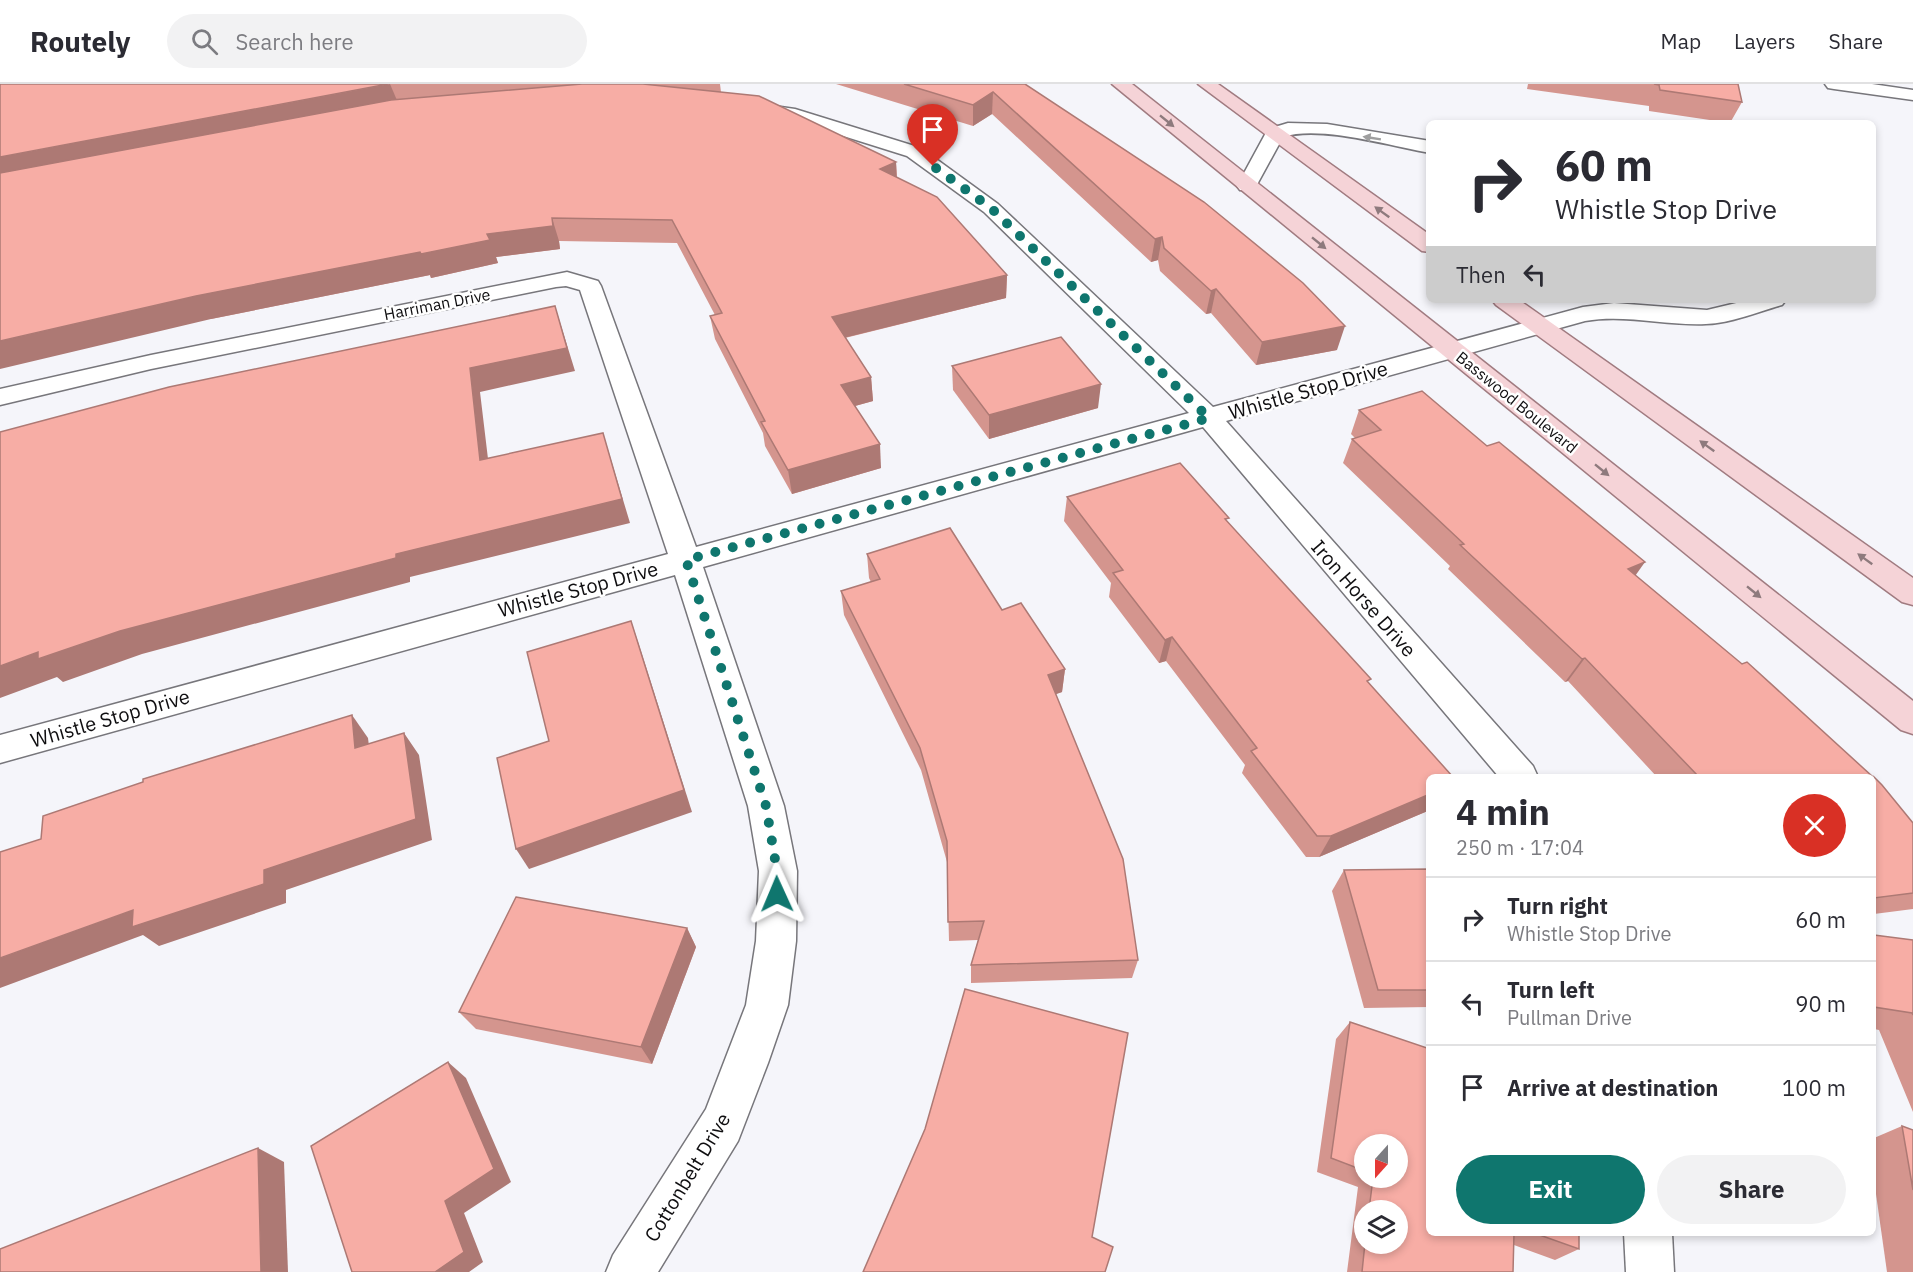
<!DOCTYPE html>
<meta charset="utf-8">
<style>
body{margin:0;font-family:"IBM Plex Sans",sans-serif;background:#f2f2f3;color:#2b2b33;height:100vh;display:flex;flex-direction:column;font-size:22px;white-space:nowrap}
*{box-sizing:border-box;margin:0}
p{font-size:20px;color:#7c7c81}
.icon{flex:none;width:33px;height:33px;fill:none;stroke:currentColor;stroke-width:2;stroke-linecap:round;stroke-linejoin:round}
.map{position:relative;flex:1;overflow:hidden}
.drawer{position:absolute;left:1426px;top:690px;width:450px;height:462px;display:flex;flex-direction:column;background:#fff;border-radius:9px;box-shadow:0 3px 9px #0003}
.drawer>*{flex:none}
.top-card{position:absolute;left:1426px;top:36px;width:450px;height:183px;border-radius:9px;box-shadow:0 3px 9px #0003;background:#fff;color:#2b2b33;overflow:hidden}
.needle{width:39px;rotate:201deg}
.buttons{position:absolute;left:1354px;top:1050px;display:grid;gap:12px}
.buttons a{display:grid;place-items:center;width:54px;height:54px;border-radius:50%;background:#fff;box-shadow:0 3px 9px #0003;font-size:30px}
.pin{position:absolute;display:grid;place-items:center;width:51px;height:51px;color:#fff;margin:-62px -26px;border-radius:50% 50% 50% 0;rotate:-45deg;box-shadow:0 0 6px #0007}
.pin .icon{rotate:45deg}
.me{position:absolute;width:66px;margin:-33px;rotate:359deg;stroke-linejoin:round;filter:drop-shadow(0 0 4px #0008)}
.turn{display:flex;align-items:center;gap:21px;height:126px;padding:0 30px;font-size:27px}
.turn .icon{width:78px;height:78px;stroke-width:2.5}
.turn b{display:block;font-size:42px;line-height:51px}
.then{display:flex;align-items:center;height:57px;padding:0 30px;background:#0003;gap:12px;font-size:22px}
.round{display:grid;place-items:center;flex:none;width:63px;height:63px;border-radius:32px;background:#f2f2f3}
.summary{display:flex;align-items:center;justify-content:space-between;height:102px;padding:0 30px}
h1{font-size:36px;font-weight:700;line-height:45px}
.cta{display:flex;gap:12px;margin-top:auto;padding:12px 30px}
.cta a{flex:1;height:69px;border-radius:36px;background:#0f766e;color:#fff;font-size:24px;font-weight:700;line-height:69px;text-align:center}
.cta a+a{background:#f2f2f3;color:#2b2b33}
ul{padding:0;list-style:none}
li{display:flex;align-items:center;gap:18px;height:84px;padding:0 30px;border-top:2px solid #e1e1e2}
li div{flex:1}
li b{display:block;font-size:22px}
li em{font-style:normal}
header{display:flex;align-items:center;gap:36px;box-sizing:border-box;height:84px;padding:0 30px;background:#fff;border-bottom:2px solid #e1e1e2}
header strong{font-size:28px}
nav{display:flex;gap:33px;margin-inline-start:auto;font-size:21px}
.search{width:420px;height:54px;background:#f2f2f3;display:flex;align-items:center;gap:15px;box-sizing:border-box;padding:0 21px;border-radius:33px;color:#7c7c81;font-size:22px}
.map>svg:first-child{display:block}
.lines{fill:none;stroke-linecap:round;stroke-linejoin:round}
.minor-casing{stroke:#77767b;stroke-width:3}
.major-casing{stroke:#a07b80;stroke-width:3}
.minor{fill:#fff;fill-rule:evenodd}
.major{fill:#f5d3d7;fill-rule:evenodd}
.wall{fill:#d4958e;fill-rule:evenodd}
.shaded-wall{fill:#ad7974}
.building{fill:#f7ada5;stroke:#ad7974;stroke-width:1.5}
.oneway{fill:#8e7a7d}
.oneway2{fill:#9f9f9f}
.route{stroke:#0f766e;stroke-width:10;stroke-dasharray:0 18}
.labels{text-anchor:middle;dominant-baseline:central;stroke-width:5;stroke-linejoin:round;paint-order:stroke}
.far-street-label{font-size:16px;fill:#0f0e10;stroke:#fff}
.street-label{font-size:20px;fill:#0f0e10;stroke:#fff}
</style>
<header>
<strong>Routely</strong>
<div class="search"><svg class="icon" aria-label="search" viewBox="0 0 24 24"><circle cx="10" cy="10" r="6"/><path d="M15 15l6 6"/></svg>Search here</div>
<nav><a>Map</a><a>Layers</a><a>Share</a></nav>
</header>
<div class="map">
<svg width="1913" height="1188" viewBox="0 0 1913 1188">
<rect width="100%" height="100%" fill="#f5f5fa"/>
<g class="lines">
<g class="minor-casing">
<g id="minor">
<path d="M1825,0H1872L1913,6V16L1834,5L1828,4Z"/>
<path d="M760,20L795,25L921,64L998,120L1213,323L1583,223L1614,219L1707,226L1749,216H1786L1782,221C1757,228 1732,239 1706,240C1665,242 1626,230 1585,237L1226,337L1533,682L1538,693H1499L1203,343L703,483L784,722L797,787L796,857L788,921L768,979L738,1057L658,1188H606L613,1171L706,1025L746,921L756,857L759,787L748,722L675,491L0,679V651L668,470L580,206L566,202L556,203L151,285L0,321V305L151,271L567,188L598,197L601,202L696,463L1189,329L984,128L907,72L786,34L754,30L751,26L754,22Z"/>
<path d="M1288,39L1327,40L1430,57V69C1390,62 1320,41 1283,53L1254,106H1240L1237,102L1268,45Z"/>
<path d="M1624,1149H1672L1674,1188H1626Z"/>
</g>
</g>
<g class="major-casing">
<g id="major">
<path d="M1112,0H1132L1913,617V650L1901,646Z"/>
<path d="M1198,0H1218L1430,151V168L1422,167Z"/>
<path d="M1492,216H1519L1913,494V521L1902,518L1496,221Z"/>
</g>
</g>
<use href="#minor" class="minor"/>
<use href="#major" class="major"/>
</g>
<g class="wall">
<path d="M0,0H720L721,8L896,78L897,93L1007,191L1006,214L845,254L871,293L873,317L855,322L881,384L792,410L765,362L763,349L715,255L710,232L715,231L677,159L559,157L560,165L496,173L498,179L431,194L430,191L211,235Z"/>
<path d="M836,0H1025L1337,266L1256,281L1211,229L1206,230L1160,187L1158,176L1151,178L992,30L973,42Z"/>
<path d="M1528,0H1738L1742,18L1730,39L1649,27V22L1527,5Z"/>
<path d="M952,282L1098,324L989,355L953,306Z"/>
<path d="M1359,326L1636,492L1873,693H1657L1568,597L1565,598L1448,485L1450,482L1343,379L1352,355L1355,354L1351,350Z"/>
<path d="M1067,413L1228,438L1369,599L1430,693V726L1319,773H1306L1242,689L1245,681L1166,577L1159,579L1109,513L1111,499L1064,437Z"/>
<path d="M867,470L1002,526L1065,585L1062,608L1056,610L1138,876L1132,894L971,899V881L978,856L949,857L947,778L921,686L844,531L841,507L871,498L869,494Z"/>
<path d="M1874,693L1913,739V825L1874,830Z"/>
<path d="M1430,785V923L1364,924L1332,807L1344,786Z"/>
<path d="M687,844L696,863L652,980L476,945L459,928Z"/>
<path d="M1874,851L1913,856V1028L1879,946L1874,945Z"/>
<path d="M1350,938L1430,1149H1579V1165L1555,1176L1514,1161L1513,1188H1347L1358,1103L1317,1088L1336,955ZM1365,1060L1398,1094H1365ZM1365,1126H1398L1365,1160Z"/>
<path d="M1902,1042L1913,1046V1188H1887L1874,1096V1054Z"/>
</g>
<g class="shaded-wall">
<path d="M390,0L399,21L0,99V73Z"/>
<path d="M993,8L992,30L973,42V21Z"/>
<path d="M896,78L897,100L880,85Z"/>
<path d="M552,134L559,157L560,165L496,173L498,179L431,194L430,191L211,235L0,285V257L196,212L487,150Z"/>
<path d="M1162,153L1158,176L1151,178L1155,155Z"/>
<path d="M1007,191L1006,214L835,256L832,233Z"/>
<path d="M1216,205L1211,229L1206,230L1211,207Z"/>
<path d="M555,222L575,287L480,308L491,400L480,376L470,284Z"/>
<path d="M1345,242L1337,266L1256,281L1262,258Z"/>
<path d="M871,293L873,317L844,325L841,301Z"/>
<path d="M1101,300L1098,324L989,355V331Z"/>
<path d="M603,349L630,439L410,493V498L142,570L63,598L57,593L0,614V582L38,568L120,547L396,470Z"/>
<path d="M880,360L881,384L792,410L788,386Z"/>
<path d="M1645,478L1628,502V485Z"/>
<path d="M631,537L639,561L692,728L529,785L516,765Z"/>
<path d="M1172,553L1166,577L1159,579L1165,556Z"/>
<path d="M1585,574L1568,597L1565,598L1582,575Z"/>
<path d="M1065,585L1062,608L1045,614L1048,591Z"/>
<path d="M352,631L368,654L372,686L355,664Z"/>
<path d="M404,649L419,671L432,756L286,806V819L159,862L143,851L0,904V874L133,826L264,786Z"/>
<path d="M1430,710V726L1319,773L1331,752Z"/>
<path d="M687,844L696,863L652,980L641,963Z"/>
<path d="M448,978L466,994L511,1098L464,1129L483,1178L469,1188H435L445,1117Z"/>
<path d="M258,1064L284,1078L288,1188H261Z"/>
</g>
<g class="building">
<path d="M0,0H388L0,73Z"/>
<path d="M582,0H643L759,12L896,78L880,85L937,113L1007,191L832,233L871,293L841,301L880,360L788,386L761,338L765,337L710,232L722,229L672,136L552,134L553,142L487,150L490,156L421,170L420,168L196,212L0,257V89L391,16Z"/>
<path d="M904,0H1025L1204,118L1303,199L1345,242L1262,258L1216,205L1211,207L1164,164L1162,153L1155,155L993,8L973,21Z"/>
<path d="M1654,0H1738L1742,18L1660,6L1659,1Z"/>
<path d="M555,222L567,264L470,284L480,376L603,349L622,415L396,470V474L120,547L38,575V568L0,582V348L169,303Z"/>
<path d="M1061,253L1101,300L989,331L952,282Z"/>
<path d="M1422,307L1487,362L1499,358L1645,478L1628,485L1742,580L1747,578L1873,693H1699L1585,574L1582,575L1460,461L1464,460L1352,355L1381,346L1359,326Z"/>
<path d="M1180,379L1229,434L1225,435L1371,595L1367,597L1453,693H1430V710L1331,752H1317L1251,667L1257,664L1172,553L1165,556L1113,489L1123,486L1067,413Z"/>
<path d="M950,444L1002,526L1021,519L1065,585L1048,591L1123,775L1138,876L971,881L984,837L948,838L947,757L920,664L841,507L880,495L867,470Z"/>
<path d="M631,537L684,706L516,765L497,674L549,657L527,568Z"/>
<path d="M352,631L355,664L404,649L416,735L264,786V800L132,843L133,826L0,874V768L41,755L43,732L143,698V695Z"/>
<path d="M1874,693L1882,701L1913,739V809L1874,814Z"/>
<path d="M1430,785V906H1378L1344,786Z"/>
<path d="M516,813L687,844L641,963L459,928Z"/>
<path d="M1874,851L1913,856V931L1912,929L1874,923Z"/>
<path d="M965,905L1128,949L1092,1153L1113,1163L1105,1188H863L925,1045Z"/>
<path d="M1350,938L1430,965V1149H1514L1513,1188H1362L1365,1159L1398,1160V1126H1369L1373,1094H1398V1060H1365V1087L1331,1074Z"/>
<path d="M448,978L494,1085L445,1117L464,1168L435,1188H352L311,1062Z"/>
<path d="M1902,1042L1913,1046V1106Z"/>
<path d="M258,1064L261,1188H0V1165Z"/>
<path d="M1534,1149H1579V1165Z"/>
</g>
<defs><path id="oneway-solid" d="M-6-.8H1V-3.2L6.5 0L1 3.2V.8H-6Z" transform="scale(1.5)"/></defs>
<g class="oneway">
<use href="#oneway-solid" transform="translate(1167 37) rotate(39)"/>
<use href="#oneway-solid" transform="translate(1382 128) rotate(-144)"/>
<use href="#oneway-solid" transform="translate(1319 159) rotate(39)"/>
<use href="#oneway-solid" transform="translate(1707 362) rotate(-144)"/>
<use href="#oneway-solid" transform="translate(1602 386) rotate(39)"/>
<use href="#oneway-solid" transform="translate(1865 475) rotate(-144)"/>
<use href="#oneway-solid" transform="translate(1754 508) rotate(39)"/>
</g>
<use class="oneway2" href="#oneway-solid" transform="translate(1372 54) rotate(-171)"/>
<g class="lines">
<path class="route" d="M777,810V787L766,722L686,476L1209,334L991,124L933,82"/>
</g>
<g class="labels">
<g class="far-street-label">
<text transform="translate(437 220) rotate(-11)">Harriman Drive</text>
<text transform="translate(1517 318) rotate(39)">Basswood Boulevard</text>
</g>
<g class="street-label">
<text transform="translate(1308 306) rotate(-16)">Whistle Stop Drive</text>
<text transform="translate(578 505) rotate(-15)">Whistle Stop Drive</text>
<text transform="translate(1364 514) rotate(49)">Iron Horse Drive</text>
<text transform="translate(110 634) rotate(-16)">Whistle Stop Drive</text>
<text transform="translate(687 1093) rotate(-59)">Cottonbelt Drive</text>
</g>
</g>
</svg>
<div class="buttons">
<a><svg class="needle" viewBox="-14 -14 28 28"><path d="M0-13l5 13h-10z" fill="#e53935"/><path d="M0 13l5-13h-10z" fill="#7c7c81"/></svg></a>
<a><svg class="icon" aria-label="layers" viewBox="0 0 24 24"><path d="M12 4l9 5-9 5-9-5zM3 14l9 5 9-5"/></svg></a>
</div>
<div class="pin" style="left:933px;top:82px;background:#d93025"><svg class="icon" aria-label="arrive" viewBox="0 0 24 24"><path d="M6 21V4h12l-3 4 3 4H6"/></svg></div>
<svg class="me" style="left:777px;top:810px" viewBox="-20 -20 40 40"><path d="M0-17L14 15 0 8-14 15z" fill="#0f766e" stroke="#fff" stroke-width="4"/></svg>
<div class="top-card">
<div class="turn"><svg class="icon" aria-label="right" viewBox="0 0 24 24"><path d="M7 20v-9h11M14 6l5 5-5 5"/></svg><div><b>60 m</b>Whistle Stop Drive</div></div>
<div class="then">Then<svg class="icon" aria-label="left" viewBox="0 0 24 24"><path d="M17 20v-9H6M10 6l-5 5 5 5"/></svg></div>
</div>
<section class="drawer">
<div class="summary"><div><h1>4 min</h1><p>250 m · 17:04</p></div><a class="round" style="background:#d93025;color:#fff"><svg class="icon" aria-label="close" viewBox="0 0 24 24"><path d="M6 6l12 12M18 6L6 18"/></svg></a></div>
<ul>
<li><svg class="icon" aria-label="right" viewBox="0 0 24 24"><path d="M7 20v-9h11M14 6l5 5-5 5"/></svg><div><b>Turn right</b><p>Whistle Stop Drive</p></div><em>60 m</em></li>
<li><svg class="icon" aria-label="left" viewBox="0 0 24 24"><path d="M17 20v-9H6M10 6l-5 5 5 5"/></svg><div><b>Turn left</b><p>Pullman Drive</p></div><em>90 m</em></li>
<li><svg class="icon" aria-label="arrive" viewBox="0 0 24 24"><path d="M6 21V4h12l-3 4 3 4H6"/></svg><div><b>Arrive at destination</b></div><em>100 m</em></li>
</ul>
<div class="cta"><a>Exit</a><a>Share</a></div>
</section>
</div>
